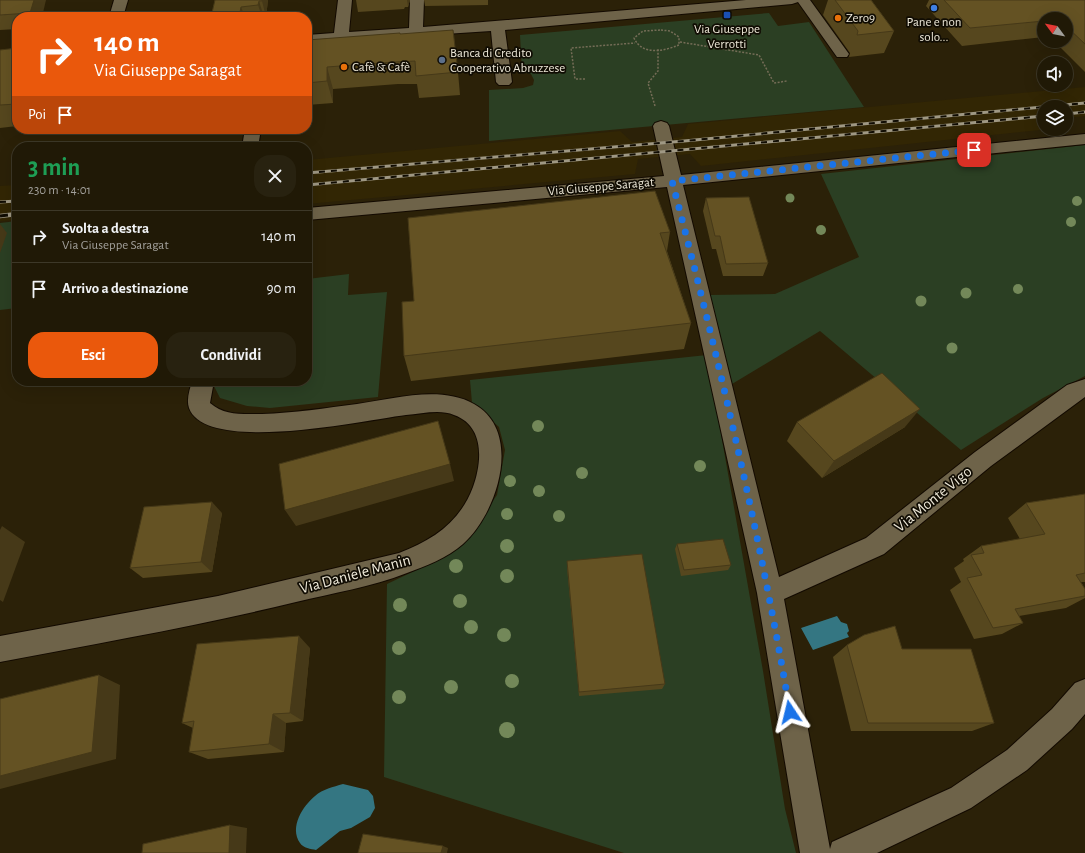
<!DOCTYPE html>
<html lang="it">
<meta charset="utf-8">
<style>
body{margin:0;font-family:"Alegreya Sans",sans-serif;background:#282210;color:#f1f3f6;height:100vh;display:flex;flex-direction:column;font-size:15px;white-space:nowrap}
*{box-sizing:border-box;margin:0}
p{font-size:13px;color:#a2a09b}
.icon{flex:none;width:22px;height:22px;fill:none;stroke:currentColor;stroke-width:2;stroke-linecap:round;stroke-linejoin:round}
.map{position:relative;flex:1;overflow:hidden}
.side{position:absolute;left:12px;top:142px;width:300px;height:244px;display:flex;flex-direction:column;background:#201906;border-radius:16px;box-shadow:0 4px 16px #0002,0 0 0 1px #3d3828}
.side>*{flex:none}
.guide{position:absolute;left:12px;top:12px;width:300px;height:122px;border-radius:16px;box-shadow:0 4px 16px #0002,0 0 0 1px #3d3828;background:#ea580c;color:#fff;overflow:hidden}
.needle{width:26px;rotate:302deg}
.tools{position:absolute;left:1037px;top:12px;display:grid;gap:8px}
.tools a{display:grid;place-items:center;width:36px;height:36px;border-radius:50%;background:#201906;box-shadow:0 4px 16px #0002,0 0 0 1px #3d3828;font-size:20px}
.pin{position:absolute;display:grid;place-items:center;width:34px;height:34px;color:#fff;margin:-17px;border-radius:8px;box-shadow:0 2px 6px #0006}
.me{position:absolute;width:44px;margin:-22px;rotate:350deg;stroke-linejoin:round;filter:drop-shadow(0 0 3px #0008)}
.turn{display:flex;align-items:center;gap:14px;height:84px;padding:0 16px;font-size:18px}
.turn .icon{width:52px;height:52px;stroke-width:2.5}
.turn b{display:block;font-size:28px;line-height:34px}
.then{display:flex;align-items:center;height:38px;padding:0 16px;background:#0003;gap:8px;font-size:15px}
.round{display:grid;place-items:center;flex:none;width:42px;height:42px;border-radius:16px;background:#282210}
.overview{display:flex;align-items:center;justify-content:space-between;height:68px;padding:0 16px}
h1{font-size:24px;font-weight:700;line-height:30px;color:#1e9e55}
.primary-button{display:flex;gap:8px;margin-top:auto;padding:8px 16px}
.primary-button a{flex:1;height:46px;border-radius:16px;background:#ea580c;color:#fff;font-size:16px;font-weight:700;line-height:46px;text-align:center}
.primary-button a+a{background:#282210;color:#f1f3f6}
ul{padding:0;list-style:none}
li{display:flex;align-items:center;gap:12px;height:52px;padding:0 16px;border-top:1px solid #3d3828}
li div{flex:1}
li b{display:block;font-size:15px}
li em{font-style:normal}
.map>svg:first-child{display:block}
.built{fill:#322604}
.green{fill:#2b3f23}
.water{fill:#347682}
.lines{fill:none;stroke-linecap:round;stroke-linejoin:round}
.minor-casing{stroke:#130a00;stroke-width:2}
.path{stroke:#756d57;stroke-width:1.5;stroke-dasharray:2 1.5;stroke-linecap:butt}
.minor{fill:#6e6349;fill-rule:evenodd}
.rail-far1-casing{stroke:#9f9884;stroke-width:3}
.rail-casing{stroke:#9f9884;stroke-width:4.5}
.rail-far1{stroke:#100c03;stroke-width:2;stroke-dasharray:6;stroke-linecap:butt}
.rail{stroke:#100c03;stroke-width:3;stroke-dasharray:8;stroke-linecap:butt}
.tree{fill:#738859}
.wall{fill:#56471e}
.shaded-wall{fill:#463918}
.building{fill:#645223;stroke:#463918}
.route{stroke:#1a73e8;stroke-width:7;stroke-dasharray:0 12.6}
.shop-dot{fill:#3f7fe0;stroke:#100c03;stroke-width:1.5}
.transit-dot{fill:#1a4fb4;stroke:#100c03;stroke-width:1.5}
.food-dot{fill:#e8710a;stroke:#100c03;stroke-width:1.5}
.service-dot{fill:#5c6f8a;stroke:#100c03;stroke-width:1.5}
.labels{text-anchor:middle;dominant-baseline:central;stroke-width:3.5;stroke-linejoin:round;paint-order:stroke}
.far-poi-label{font-size:13px;fill:#ece7d7;stroke:#100c03;text-anchor:start}
.far-street-label{font-size:13px;fill:#ece7d7;stroke:#100c03}
.street-label{font-size:16px;fill:#ece7d7;stroke:#100c03}
</style>
<div class="map">
<svg width="1085" height="853" viewBox="0 0 1085 853">
<rect width="100%" height="100%" fill="#2b2108"/>
<g class="built">
<path d="M1085,87V116L1066,118V107H1044V129H1049L701,166L690,154L638,159L635,174L307,204V160L620,131L632,142L682,137L688,124Z"/>
<path d="M17,185V220L0,221V186Z"/>
</g>
<g class="green">
<path d="M769,13L778,26L809,22L864,107L489,141V90L523,88L533,85L534,80L531,74L522,72L520,35Z"/>
<path d="M1085,145V376L1043,398L961,450L820,331L732,384L709,295L775,294L859,257L821,174Z"/>
<path d="M17,221V308L0,310V223Z"/>
<path d="M349,274L348,295L387,292L378,397L270,408L247,406L220,398L214,386V381H307V279Z"/>
<path d="M707,355L763,671L785,809L796,853H624L384,777L387,584L427,565L467,537L497,495L505,450L499,427L472,403L470,380Z"/>
</g>
<g class="water">
<path d="M837,616L841,622L847,624L849,631L847,633L849,637L813,650L801,628Z"/>
<path d="M343,784L368,790L373,796L375,808L370,817L351,828L340,831L316,850C311,849 303,848 300,843C289,827 303,806 315,796C323,789 333,787 343,784Z"/>
</g>
<g class="lines">
<g class="minor-casing">
<g id="minor">
<path d="M114,0H128L123,17H109Z"/>
<path d="M338,0H352L349,32L409,28L410,0H424L423,27L746,0H810L849,54L847,57H837L798,2L792,4L505,30L512,82L509,85H499L496,82L491,31L307,43V35L334,33Z"/>
<path d="M661,121L667,123L669,126L681,175L1085,134V144L683,185L779,577L866,538L975,452L1067,385L1085,379V397L991,466L884,554L784,599L830,849L832,842L951,788L1007,750L1052,709L1075,683L1085,679V714L1072,729L1027,770L971,808L877,853H800L757,593L667,187L307,220V208L664,176L653,126L655,123Z"/>
<path d="M245,129H261L258,147H242Z"/>
<path d="M192,381H214L210,403C225,416 243,414 262,414C294,413 326,408 357,404C394,399 440,385 474,404C524,432 497,514 463,544C447,558 426,566 407,573C371,587 333,593 296,602C198,626 99,643 0,662V636L218,596L399,553C433,540 460,522 473,487C482,462 485,426 454,415C440,409 421,414 406,415C366,420 206,455 189,408C186,399 190,389 192,381Z"/>
</g>
</g>
<g class="path">
<path d="M661,30L670,31L679,37V45C664,51 642,56 634,38L643,31Z"/>
<path d="M680,42L759,55L774,83L787,81"/>
<path d="M585,79H575L571,48L635,43"/>
<path d="M655,106L648,83L658,71V49"/>
</g>
<use href="#minor" class="minor"/>
<g class="rail-far1-casing">
<g id="rail-far1">
<path d="M1066,114L1085,112"/>
<path d="M307,173L684,141L1085,103"/>
<path d="M307,185L1044,116"/>
<path d="M0,202L17,201"/>
</g>
</g>
<g class="rail-casing">
<path id="rail" d="M0,216L17,214"/>
</g>
<use href="#rail-far1" class="rail-far1"/>
<use href="#rail" class="rail"/>
</g>
<g class="tree">
<circle cx="790" cy="198" r="4.5"/>
<circle cx="1077" cy="201" r="5"/>
<circle cx="1071" cy="222" r="5"/>
<circle cx="821" cy="230" r="5"/>
<circle cx="1018" cy="289" r="5"/>
<circle cx="966" cy="293" r="5.5"/>
<circle cx="921" cy="301" r="5.5"/>
<circle cx="952" cy="348" r="5.5"/>
<circle cx="538" cy="426" r="6"/>
<circle cx="700" cy="466" r="6"/>
<circle cx="582" cy="473" r="6"/>
<circle cx="510" cy="481" r="6"/>
<circle cx="539" cy="491" r="6"/>
<circle cx="507" cy="514" r="6"/>
<circle cx="559" cy="516" r="6"/>
<circle cx="507" cy="546" r="7"/>
<circle cx="456" cy="566" r="7"/>
<circle cx="507" cy="576" r="7"/>
<circle cx="460" cy="601" r="7"/>
<circle cx="400" cy="605" r="7"/>
<circle cx="471" cy="627" r="7"/>
<circle cx="504" cy="635" r="7"/>
<circle cx="399" cy="648" r="7"/>
<circle cx="512" cy="681" r="7"/>
<circle cx="451" cy="687" r="7"/>
<circle cx="399" cy="697" r="7"/>
<circle cx="507" cy="730" r="8"/>
</g>
<g class="wall">
<path d="M0,0L42,17H17V29L0,30Z"/>
<path d="M215,0H268L266,17H211Z"/>
<path d="M356,0H410L408,7H405L404,9L358,12Z"/>
<path d="M424,0H488V5L425,6Z"/>
<path d="M828,0H871L894,31L884,53L849,57L850,53L823,15Z"/>
<path d="M929,0H1085V72L1054,41H1066V19H1044V37L962,46L926,6Z"/>
<path d="M400,34L458,72L460,95L419,98L417,84H398L333,89V103L307,105V40Z"/>
<path d="M17,48V126L0,128V50Z"/>
<path d="M706,198L768,263L763,276H723L716,249H712L703,211Z"/>
<path d="M408,218L670,232L667,251L691,323L684,349L411,381L404,356L414,301Z"/>
<path d="M797,422L905,427L822,478L787,441Z"/>
<path d="M1085,494V582H1081L1085,589V598L1066,608L1019,616L1023,623L1002,634L974,639L950,590L961,582L954,568L964,561L963,559L981,546L1020,539L1008,518L1026,503Z"/>
<path d="M222,513L212,572L143,578L130,568Z"/>
<path d="M677,544L731,565L728,570L681,576L675,549Z"/>
<path d="M567,561L665,684L662,689L579,696L567,568Z"/>
<path d="M847,645L902,649L994,723L972,731H851L833,657Z"/>
<path d="M310,648L303,721L286,723L284,752L208,759L189,752L193,728L182,723Z"/>
</g>
<g class="shaded-wall">
<path d="M34,0H46L42,17H32L30,13Z"/>
<path d="M262,0H268L266,17L262,1Z"/>
<path d="M407,0H410L408,7Z"/>
<path d="M259,1L264,17H262L258,5Z"/>
<path d="M241,7L245,17H239Z"/>
<path d="M327,67L333,89V103L327,81Z"/>
<path d="M0,224L7,233L0,253Z"/>
<path d="M920,409L905,427L822,478L834,461Z"/>
<path d="M450,464L454,481L296,526L285,510Z"/>
<path d="M212,502L222,513L212,572L201,562Z"/>
<path d="M2,526L25,542L3,602L0,600V530Z"/>
<path d="M299,636L310,648L303,721L290,713Z"/>
<path d="M99,675L120,685L116,759L0,789V776Z"/>
<path d="M273,714L286,723L284,752L269,744Z"/>
<path d="M230,825L247,828L246,853H229Z"/>
<path d="M443,846L448,848L447,853H441Z"/>
</g>
<g class="building">
<path d="M0,0H34L30,13L0,15Z"/>
<path d="M215,0H262V1H259L258,5L241,7L239,17H211Z"/>
<path d="M835,0H871L894,31L857,35L858,31Z"/>
<path d="M944,0H1085V44L1066,26V19H1044V21L970,28Z"/>
<path d="M453,30L458,72L416,76L415,61L394,62L327,67V81L307,83V40L400,33V34Z"/>
<path d="M17,48V104L0,105V50Z"/>
<path d="M655,191L670,232L660,233L691,323L404,356L402,302L414,301L408,218Z"/>
<path d="M749,197L768,263L726,264L720,236H715L706,198Z"/>
<path d="M882,373L920,409L834,461L797,422Z"/>
<path d="M438,421L450,464L285,510L279,464Z"/>
<path d="M1085,494V573L1076,575L1085,589V596L1015,609L1023,623L993,628L967,578L982,575L971,555L984,553L981,546L1045,534L1026,503Z"/>
<path d="M212,502L201,562L130,568L144,507Z"/>
<path d="M723,539L731,565L684,570L677,544Z"/>
<path d="M642,554L665,684L579,692L567,561Z"/>
<path d="M895,626L902,649H971L994,723H868L847,645L864,635Z"/>
<path d="M299,636L290,713L273,714L269,744L189,752L194,721L182,723L197,644Z"/>
<path d="M99,675L92,752L0,776V699Z"/>
<path d="M230,825L229,853H142L143,844Z"/>
<path d="M363,834L443,846L441,853H358Z"/>
</g>
<g class="lines">
<path class="route" d="M790,712C760,534 718,356 672,181L974,150"/>
</g>
<circle class="shop-dot" cx="934" cy="8" r="4"/>
<rect class="transit-dot" x="723" y="11" width="8" height="8" rx="2"/>
<g class="food-dot">
<circle cx="838" cy="18" r="4"/>
<circle cx="344" cy="67" r="4"/>
</g>
<circle class="service-dot" cx="442" cy="60" r="4"/>
<g class="labels">
<g class="far-poi-label">
<text x="846" y="18">Zero9</text>
<text x="934" y="22" text-anchor="middle">Pane e non<tspan x="934" dy="15">solo...</tspan></text>
<text x="727" y="29" text-anchor="middle">Via Giuseppe<tspan x="727" dy="15">Verrotti</tspan></text>
<text x="450" y="53">Banca di Credito<tspan x="450" dy="15">Cooperativo Abruzzese</tspan></text>
<text x="352" y="67">Cafè &amp; Cafè</text>
</g>
<g class="far-street-label">
<text transform="translate(601 187) rotate(-5)">Via Giuseppe Saragat</text>
</g>
<g class="street-label">
<text transform="translate(933 499) rotate(-39)">Via Monte Vigo</text>
<text transform="translate(355 574) rotate(-15)">Via Daniele Manin</text>
</g>
</g>
</svg>
<div class="tools">
<a><svg class="needle" viewBox="-14 -14 28 28"><path d="M0-13l5 13h-10z" fill="#e53935"/><path d="M0 13l5-13h-10z" fill="#a2a09b"/></svg></a>
<a><svg class="icon" aria-label="sound" viewBox="0 0 24 24"><path d="M4 9h4l5-4v14l-5-4H4zM17 9q2 3 0 6"/></svg></a>
<a><svg class="icon" aria-label="layers" viewBox="0 0 24 24"><path d="M12 4l9 5-9 5-9-5zM3 14l9 5 9-5"/></svg></a>
</div>
<div class="pin" style="left:974px;top:150px;background:#d93025"><svg class="icon" aria-label="arrive" viewBox="0 0 24 24"><path d="M6 21V4h12l-3 4 3 4H6"/></svg></div>
<svg class="me" style="left:790px;top:712px" viewBox="-20 -20 40 40"><path d="M0-17L14 15 0 8-14 15z" fill="#1a73e8" stroke="#fff" stroke-width="4"/></svg>
<div class="guide">
<div class="turn"><svg class="icon" aria-label="right" viewBox="0 0 24 24"><path d="M7 20v-9h11M14 6l5 5-5 5"/></svg><div><b>140 m</b>Via Giuseppe Saragat</div></div>
<div class="then">Poi<svg class="icon" aria-label="arrive" viewBox="0 0 24 24"><path d="M6 21V4h12l-3 4 3 4H6"/></svg></div>
</div>
<section class="side">
<div class="overview"><div><h1>3 min</h1><p>230 m · 14:01</p></div><a class="round"><svg class="icon" aria-label="close" viewBox="0 0 24 24"><path d="M6 6l12 12M18 6L6 18"/></svg></a></div>
<ul>
<li><svg class="icon" aria-label="right" viewBox="0 0 24 24"><path d="M7 20v-9h11M14 6l5 5-5 5"/></svg><div><b>Svolta a destra</b><p>Via Giuseppe Saragat</p></div><em>140 m</em></li>
<li><svg class="icon" aria-label="arrive" viewBox="0 0 24 24"><path d="M6 21V4h12l-3 4 3 4H6"/></svg><div><b>Arrivo a destinazione</b></div><em>90 m</em></li>
</ul>
<div class="primary-button"><a>Esci</a><a>Condividi</a></div>
</section>
</div>
